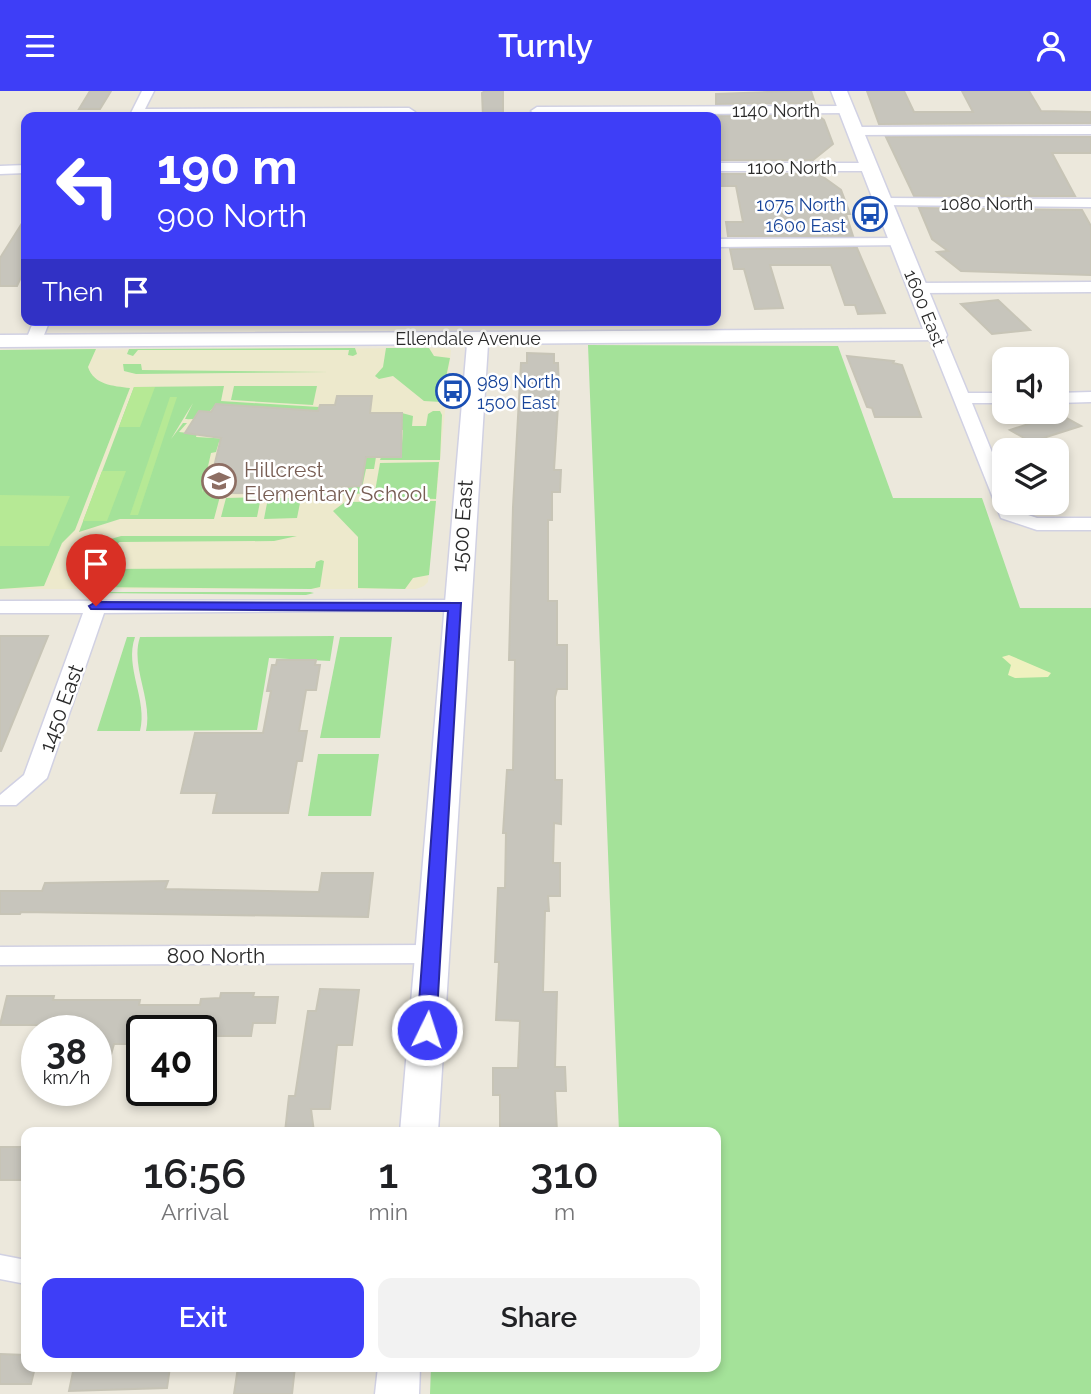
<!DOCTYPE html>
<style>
body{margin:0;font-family:Raleway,sans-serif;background:#f2f2f2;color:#202124;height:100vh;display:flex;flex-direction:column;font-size:26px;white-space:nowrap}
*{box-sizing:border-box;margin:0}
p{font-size:23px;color:#757577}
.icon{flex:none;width:38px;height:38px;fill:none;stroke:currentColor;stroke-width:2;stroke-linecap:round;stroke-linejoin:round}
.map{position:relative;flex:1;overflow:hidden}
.sheet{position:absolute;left:21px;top:1036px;width:700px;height:245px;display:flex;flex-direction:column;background:#fff;border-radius:14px;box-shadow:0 4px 10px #0003}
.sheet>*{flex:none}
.banner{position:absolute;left:21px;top:21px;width:700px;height:214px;border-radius:14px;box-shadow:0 4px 10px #0003;background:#3e3ef7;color:#fff;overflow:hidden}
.fabs{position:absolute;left:992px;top:256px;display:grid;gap:14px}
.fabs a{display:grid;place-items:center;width:77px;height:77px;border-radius:14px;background:#fff;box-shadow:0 4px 10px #0003;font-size:35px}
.speed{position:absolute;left:21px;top:924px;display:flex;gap:14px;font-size:35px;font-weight:700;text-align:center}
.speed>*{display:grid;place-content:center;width:91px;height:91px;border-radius:50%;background:#fff;box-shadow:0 4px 10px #0003;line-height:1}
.speed small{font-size:18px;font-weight:400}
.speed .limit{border:4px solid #111;border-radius:10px;background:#fff;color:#111}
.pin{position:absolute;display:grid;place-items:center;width:60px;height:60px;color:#fff;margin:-72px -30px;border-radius:50% 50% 50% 0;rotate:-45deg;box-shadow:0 0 7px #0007}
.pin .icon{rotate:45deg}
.me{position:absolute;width:77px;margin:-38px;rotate:4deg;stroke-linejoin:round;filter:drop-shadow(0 0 5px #0008)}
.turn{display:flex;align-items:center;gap:24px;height:147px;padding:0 21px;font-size:32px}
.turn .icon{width:91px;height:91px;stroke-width:2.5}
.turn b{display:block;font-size:49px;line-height:60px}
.then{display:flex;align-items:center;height:66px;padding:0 21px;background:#0003;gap:14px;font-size:26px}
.eta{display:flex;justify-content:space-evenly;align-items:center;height:119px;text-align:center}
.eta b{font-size:42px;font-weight:600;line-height:49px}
.button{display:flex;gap:14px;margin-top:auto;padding:14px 21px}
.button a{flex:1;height:80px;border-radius:14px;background:#3e3ef7;color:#fff;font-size:28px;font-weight:600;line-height:80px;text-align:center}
.button a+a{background:#f2f2f2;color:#202124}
header{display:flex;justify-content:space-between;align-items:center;height:91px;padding:0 21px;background:#3e3ef7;color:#fff;font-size:32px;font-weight:600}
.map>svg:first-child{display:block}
.education{fill:#ede9cc}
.green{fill:#a4e299}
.sand{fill:#eff1bf}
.pitch{fill:#b6e995}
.building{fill:#c7c5bc;stroke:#c7c4b6;stroke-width:2}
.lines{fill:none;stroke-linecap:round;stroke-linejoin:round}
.minor-casing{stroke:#d1d1e3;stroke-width:3}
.tertiary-casing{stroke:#d1d1e3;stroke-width:3}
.minor{fill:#fff;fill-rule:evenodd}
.tertiary{fill:#fff;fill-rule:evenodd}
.route{fill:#3e3ef7;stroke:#2828a1;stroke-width:2}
.labels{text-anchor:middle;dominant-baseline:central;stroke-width:5;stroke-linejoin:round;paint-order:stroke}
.far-street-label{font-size:18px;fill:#2a2a2a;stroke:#fff}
.far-transit-label{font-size:18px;fill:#164399;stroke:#fff;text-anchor:end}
.education-label{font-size:21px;fill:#785e54;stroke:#fff;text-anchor:start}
.street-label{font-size:21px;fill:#2a2a2a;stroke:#fff}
</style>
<header><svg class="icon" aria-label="menu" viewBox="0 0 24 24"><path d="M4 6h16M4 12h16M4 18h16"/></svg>Turnly<svg class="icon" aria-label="person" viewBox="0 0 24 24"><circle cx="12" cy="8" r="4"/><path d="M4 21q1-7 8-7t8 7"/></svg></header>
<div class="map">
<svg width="1091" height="1303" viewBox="0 0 1091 1303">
<rect width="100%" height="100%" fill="#ece8dc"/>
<path class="education" d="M444,257L451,259L428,491L424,495L416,498H0V259Z"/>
<g class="green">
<path d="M588,254L838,255L893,407H982L1020,517H1091V1303H430L431,1276H716V1041H619Z"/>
<path d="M355,257L357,263L353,265L348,264L349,259H138L133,265L127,263L129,258Z"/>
<path d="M386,257H429L434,265L450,267L441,311L424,310L393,285L379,288L375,285L383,276Z"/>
<path d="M96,258L88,276C94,294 113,295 130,297L75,439L62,452L44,495L0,498V259Z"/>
<path d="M123,273H141L142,279L329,281L136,283L124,280Z"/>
<path d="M224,295L221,310L319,316L318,320L216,313C209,324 198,329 185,328L193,312L171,348L183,332H187L179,341L197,343L196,346L312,353L219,351L216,361L211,362L202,402L208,385H219L217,394H223L214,428H120L79,441L134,296Z"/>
<path d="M234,295H317L313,314L231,309Z"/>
<path d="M433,320H440L442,324L440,369H380L381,366L401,365L403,339H392L401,331L402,322L413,325L412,335H426L428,323Z"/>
<path d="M366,366H376L374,378H366L362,397L368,398V402L318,405L320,398L361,395Z"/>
<path d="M439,371L436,408L374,406L380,372Z"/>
<path d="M261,406L257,426H221L226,407Z"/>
<path d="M268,407H301L297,427L264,428Z"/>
<path d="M436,410L429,484L413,487L405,498L358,497V446L333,420L345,411Z"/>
<path d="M121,445H297L274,450L119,451L114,459L99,458L104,450Z"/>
<path d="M321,469L324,470L320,496L311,498L85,496L97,470L102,471L100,478L315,477L316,471Z"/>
<path d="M93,501H310L314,502L306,504L89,502Z"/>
<path d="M334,545L330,570L269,567L257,639L146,640C153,608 130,576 140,546Z"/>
<path d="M127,546H135C124,576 148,609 140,640H97Z"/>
<path d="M340,546H392L380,647H320Z"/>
<path d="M318,663H379L371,725H308Z"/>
</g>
<path class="sand" d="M1009,564L1051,582L1048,586L1015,587L1008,584L1011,574L1002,566Z"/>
<g class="pitch">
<path d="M134,296H155L140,336H119Z"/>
<path d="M170,306H177L138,424H130Z"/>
<path d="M102,380H126L107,430H83Z"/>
<path d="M0,404L70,405L49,455H0Z"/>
</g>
<g class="building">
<path d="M90,0H111L100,18H79Z"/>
<path d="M485,0H503V26H483L482,2Z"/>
<path d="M793,0H811L815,12L716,13V3Z"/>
<path d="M867,0H904L914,21H973L962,0H1029L1041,20L1091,21V32L879,33Z"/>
<path d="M716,25H819L824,29L833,53L813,69H716Z"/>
<path d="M886,46H1091V62H1052L1075,105H914Z"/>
<path d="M716,83H819L841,99L850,123H846L853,145H728L726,131H743L736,95H716Z"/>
<path d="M919,117L1082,119L1091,135V184L961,180L937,161L948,160L932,148Z"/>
<path d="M26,126V182H23L17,195H0V167Z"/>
<path d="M857,157L885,222L858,223L855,214H845L831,174H770L783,217L755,218L744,178H734L730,158Z"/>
<path d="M998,209L1030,239L992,243L961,213Z"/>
<path d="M527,262L554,263V272H558L559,299L554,379H561L560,401H552V429H548V510H557V554H567V598H557L555,606V689H562L561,733L554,732L553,772H560V805H548L549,820H545L543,901H557L555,976H565L566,1000H555L557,1041H500V1004H493V977H518L520,930L496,929L499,871H495L498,797H505L506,742H503L507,679H513L515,569H509L513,416L521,272H527Z"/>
<path d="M847,265L894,270L893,272L902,274L921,326H875L872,317L867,316Z"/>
<path d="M337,305H372L370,322H402L401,366H366L361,395L320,398L318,403L228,402L229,394H216L219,385H215L216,380H213L221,347L185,342L199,320L211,321L216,313L318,320L320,314H335Z"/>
<path d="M1059,323L1081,335L1031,351L1010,339Z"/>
<path d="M0,545H48L1,660H0Z"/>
<path d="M277,569H316L315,574H320L316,599H306L299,640H307L302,670H297L288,722H213L217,702H181L195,642H263L271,600H267L272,574H276Z"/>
<path d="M322,782H373L368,826L21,821L20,823H0V800H42L45,792L168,790L165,798L319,801Z"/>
<path d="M320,898L359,899L352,954H337L330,1018H311L314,1041H285L289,1005H295L308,920H316Z"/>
<path d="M221,902H254L253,906H278L275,932H253L251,945H201V940H142L141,953H114L102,996L96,995V940H83L84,934H0L7,905H54L53,909H140L139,914H200L201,908L220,907Z"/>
<rect x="0" y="1056" width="26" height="33"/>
<path d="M0,1263L26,1264V1276H35L31,1293H0Z"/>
<path d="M74,1276H170L167,1297L69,1300Z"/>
<path d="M238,1276H295L292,1303H234Z"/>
</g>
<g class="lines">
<g class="minor-casing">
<g id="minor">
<path d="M142,0H154L145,18L409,17L415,21L409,25L129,26Z"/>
<path d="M847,15L853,19L851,22L537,24L531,20L537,16Z"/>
<path d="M1091,35V43L855,44L848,40L855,36Z"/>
<path d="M716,72H868L875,76L868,80H716Z"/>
<path d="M26,74V82L0,83V75Z"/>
<path d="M883,107L1091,108V116L878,114V108Z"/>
<path d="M899,147L906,151L904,154L716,156V148Z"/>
<path d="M1091,191V201L917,202L909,197L917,192Z"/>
<path d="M34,229H50L42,249L34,254L26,249Z"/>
<path d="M936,239L944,244L968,302H1004V312H972L1004,391V411H1013L1016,420L1037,427H1091V439H1037L1001,427L928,244Z"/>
<path d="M1091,301V311L1057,312V302Z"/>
<path d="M456,509L466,515L463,519L104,522L47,687L16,714H0V704L24,684L83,522H0V510Z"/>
<path d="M433,854L442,857L446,863L442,869L433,872L0,874V856Z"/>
<path d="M0,1164L26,1169V1193L0,1188Z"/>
</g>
</g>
<g class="tertiary-casing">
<g id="tertiary">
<path d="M831,0H847L947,244L944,249L488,253L438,1041H400L467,253L0,256V244L923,238Z"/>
<path d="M378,1276H420L419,1303H375Z"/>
</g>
</g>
<use href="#minor" class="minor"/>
<use href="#tertiary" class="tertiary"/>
</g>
<path class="route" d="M96,511L461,512L436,939L433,944L427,946L417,939L448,520L91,518L89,515Z"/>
<defs>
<g id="bus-ring" transform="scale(1.75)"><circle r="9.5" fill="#fff" stroke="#1a4fb4" stroke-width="1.5"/><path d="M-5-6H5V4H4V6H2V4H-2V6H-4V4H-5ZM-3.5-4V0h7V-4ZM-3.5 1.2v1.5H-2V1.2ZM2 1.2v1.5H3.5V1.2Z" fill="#1a4fb4"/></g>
<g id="school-ring" transform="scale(1.75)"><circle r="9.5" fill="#fff" stroke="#8d6e63" stroke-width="1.5"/><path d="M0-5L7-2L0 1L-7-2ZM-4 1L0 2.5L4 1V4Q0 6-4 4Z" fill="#8d6e63"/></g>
</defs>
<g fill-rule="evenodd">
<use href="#bus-ring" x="870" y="123"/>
<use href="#bus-ring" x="453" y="300"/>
<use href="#school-ring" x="219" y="390"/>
</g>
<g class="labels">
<g class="far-street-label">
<text x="776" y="19">1140 North</text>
<text x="792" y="76">1100 North</text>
<text x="987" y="112">1080 North</text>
<text transform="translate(925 217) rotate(68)">1600 East</text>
<text x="468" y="247">Ellendale Avenue</text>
</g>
<g class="far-transit-label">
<text x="846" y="113">1075 North<tspan x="846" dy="21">1600 East</tspan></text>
<text x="477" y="290" text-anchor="start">989 North<tspan x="477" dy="21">1500 East</tspan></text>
</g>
<g class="education-label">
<text x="244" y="378">Hillcrest<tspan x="244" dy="24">Elementary School</tspan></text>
</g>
<g class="street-label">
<text transform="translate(462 435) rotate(-86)">1500 East</text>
<text transform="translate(61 617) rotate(-70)">1450 East</text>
<text x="216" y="864">800 North</text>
</g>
</g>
</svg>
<div class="fabs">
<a><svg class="icon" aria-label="sound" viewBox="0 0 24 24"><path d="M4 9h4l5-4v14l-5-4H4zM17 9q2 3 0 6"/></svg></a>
<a><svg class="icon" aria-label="layers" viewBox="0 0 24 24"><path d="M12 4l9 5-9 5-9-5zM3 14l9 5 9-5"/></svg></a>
</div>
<div class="speed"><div>38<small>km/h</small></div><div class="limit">40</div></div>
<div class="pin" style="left:96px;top:515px;background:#d93025"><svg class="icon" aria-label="arrive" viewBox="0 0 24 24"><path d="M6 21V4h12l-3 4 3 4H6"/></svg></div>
<svg class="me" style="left:427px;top:939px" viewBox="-20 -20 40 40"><circle r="17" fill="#3e3ef7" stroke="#fff" stroke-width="3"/><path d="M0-11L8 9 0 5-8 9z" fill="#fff"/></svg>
<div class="banner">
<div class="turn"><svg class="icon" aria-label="left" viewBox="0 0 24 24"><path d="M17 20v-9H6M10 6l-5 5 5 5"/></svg><div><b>190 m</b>900 North</div></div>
<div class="then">Then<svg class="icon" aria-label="arrive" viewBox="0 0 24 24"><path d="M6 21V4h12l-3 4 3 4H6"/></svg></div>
</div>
<section class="sheet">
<div class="eta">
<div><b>16:56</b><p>Arrival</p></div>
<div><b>1</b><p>min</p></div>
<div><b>310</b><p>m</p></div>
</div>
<div class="button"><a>Exit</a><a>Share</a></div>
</section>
</div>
